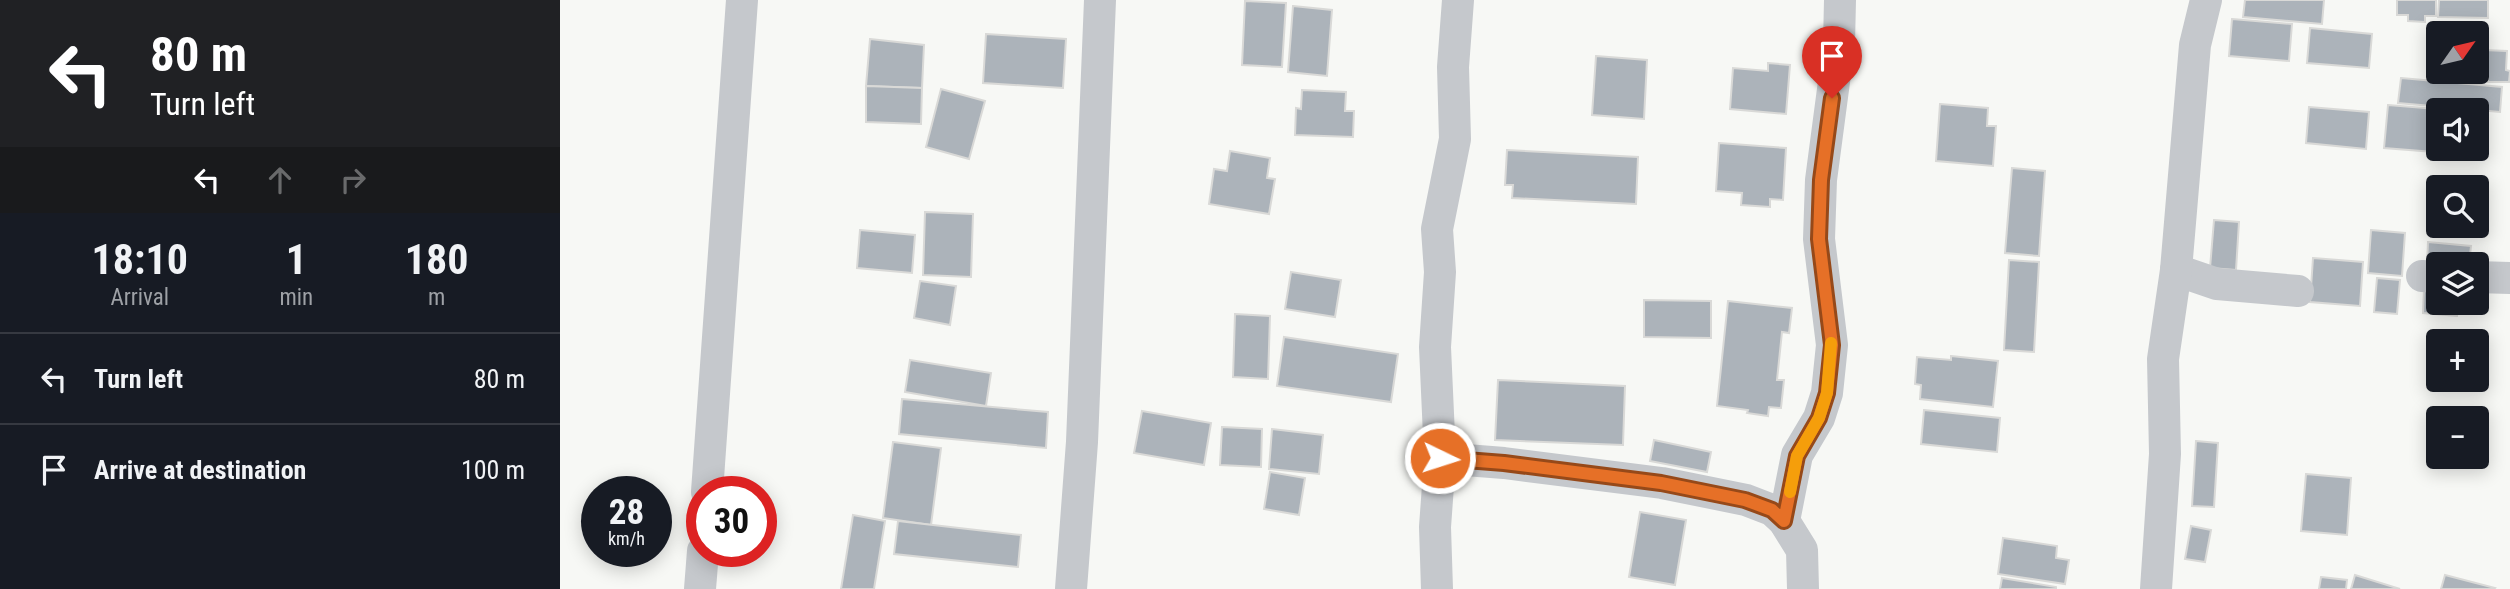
<!DOCTYPE html>
<meta charset="utf-8">
<style>
body{margin:0;font-family:"Roboto Condensed",sans-serif;background:#242831;color:#f1f3f6;height:100vh;display:flex;flex-direction:column;font-size:26px;white-space:nowrap}
*{box-sizing:border-box;margin:0}
p{font-size:23px;color:#9ea1a6}
.icon{flex:none;width:38px;height:38px;fill:none;stroke:currentColor;stroke-width:2;stroke-linecap:round;stroke-linejoin:round}
.map{position:relative;flex:1;overflow:hidden}
.panel{display:flex;flex-direction:column;background:#171b24;width:560px}
.panel>*{flex:none}
.banner{background:#202124;color:#fff;overflow:hidden}
.needle{width:46px;rotate:56deg}
.fabs{position:absolute;left:1866px;top:21px;display:grid;gap:14px}
.fabs a{display:grid;place-items:center;width:63px;height:63px;border-radius:7px;background:#171b24;box-shadow:0 4px 18px #0003;font-size:35px}
.speed{position:absolute;left:21px;top:476px;display:flex;gap:14px;font-size:35px;font-weight:700;text-align:center}
.speed>*{display:grid;place-content:center;width:91px;height:91px;border-radius:50%;background:#171b24;box-shadow:0 4px 18px #0003;line-height:1}
.speed small{font-size:18px;font-weight:400}
.speed .limit{border:10px solid #d22;background:#fff;color:#111}
.pin{position:absolute;display:grid;place-items:center;width:60px;height:60px;color:#fff;margin:-72px -30px;border-radius:50% 50% 50% 0;rotate:-45deg;box-shadow:0 0 7px #0007}
.pin .icon{rotate:45deg}
.me{position:absolute;width:77px;margin:-38px;rotate:94deg;stroke-linejoin:round;filter:drop-shadow(0 0 5px #0008)}
.turn{display:flex;align-items:center;gap:24px;height:147px;padding:0 35px;font-size:32px}
.turn .icon{width:91px;height:91px;stroke-width:2.5}
.turn b{display:block;font-size:49px;line-height:60px}
.lanes{display:flex;align-items:center;height:66px;padding:0 35px;background:#0003;justify-content:center;gap:35px;direction:ltr}
.lanes .off{opacity:.35}
.eta{display:flex;justify-content:space-evenly;align-items:center;height:119px;text-align:center}
.eta b{font-size:42px;font-weight:700;line-height:49px}
ul{padding:0;list-style:none}
li{display:flex;align-items:center;gap:21px;height:91px;padding:0 35px;border-top:2px solid #363941}
li div{flex:1}
li b{display:block;font-size:26px}
li em{font-style:normal}
main{display:flex;flex:1;min-height:0}
.map>svg:first-child{display:block}
.building{fill:#acb3ba;stroke:#d9d9d7;stroke-width:2}
.lines{fill:none;stroke-linecap:round;stroke-linejoin:round}
.street{stroke:#c5c8cc;stroke-width:32}
.route-casing{stroke:#964919;stroke-width:18}
.route{stroke:#e67027;stroke-width:12}
.slow{stroke:#f59e0b;stroke-width:12}
</style>
<main>
<section class="panel">
<div class="banner">
<div class="turn"><svg class="icon" aria-label="left" viewBox="0 0 24 24"><path d="M17 20v-9H6M10 6l-5 5 5 5"/></svg><div><b>80 m</b>Turn left</div></div>
<div class="lanes"><svg class="icon" aria-label="left" viewBox="0 0 24 24"><path d="M17 20v-9H6M10 6l-5 5 5 5"/></svg><svg class="icon off" aria-label="ahead" viewBox="0 0 24 24"><path d="M12 20V5M6 11l6-6 6 6"/></svg><svg class="icon off" aria-label="right" viewBox="0 0 24 24"><path d="M7 20v-9h11M14 6l5 5-5 5"/></svg></div>
</div>
<div class="eta">
<div><b>18:10</b><p>Arrival</p></div>
<div><b>1</b><p>min</p></div>
<div><b>180</b><p>m</p></div>
</div>
<ul>
<li><svg class="icon" aria-label="left" viewBox="0 0 24 24"><path d="M17 20v-9H6M10 6l-5 5 5 5"/></svg><div><b>Turn left</b></div><em>80 m</em></li>
<li><svg class="icon" aria-label="arrive" viewBox="0 0 24 24"><path d="M6 21V4h12l-3 4 3 4H6"/></svg><div><b>Arrive at destination</b></div><em>100 m</em></li>
</ul>
</section>
<div class="map">
<svg width="1950" height="589" viewBox="0 0 1950 589">
<rect width="100%" height="100%" fill="#f7f8f5"/>
<g class="building">
<path d="M1685,0H1764L1762,24L1683,17Z"/>
<path d="M1837,0H1876V16H1865V22L1848,21V15H1837Z"/>
<path d="M1879,0H1928V18L1878,17Z"/>
<path d="M685,1L726,3L722,67L682,65Z"/>
<path d="M733,6L772,10L767,76L728,72Z"/>
<path d="M1672,19L1732,24L1729,61L1669,56Z"/>
<path d="M1750,28L1812,34L1809,68L1747,63Z"/>
<path d="M426,34L506,39L503,88L423,83Z"/>
<path d="M1916,36H1924V50L1947,51L1946,70L1950,71L1949,82H1928V76L1903,75V72H1916Z"/>
<path d="M310,39L364,45L362,88L306,86Z"/>
<path d="M1036,56L1087,60L1084,119L1032,115Z"/>
<path d="M1208,63L1230,65L1226,114L1170,109L1173,68L1208,71Z"/>
<path d="M1841,78L1942,87L1940,112L1838,103Z"/>
<path d="M306,86L362,88L361,124L306,122Z"/>
<path d="M381,89L425,101L409,159L366,147Z"/>
<path d="M742,90L786,92L785,111H794L793,137L735,135L736,108L741,109Z"/>
<path d="M1380,104L1428,108L1427,126H1436L1433,166L1376,161Z"/>
<path d="M1828,105L1889,110H1878V149H1899V154L1824,148Z"/>
<path d="M1749,107L1809,112L1806,149L1746,143Z"/>
<path d="M1159,143L1226,148L1223,200L1210,199V207L1181,205L1182,193L1156,191Z"/>
<path d="M947,150L1078,157L1076,204L952,198L953,185H945Z"/>
<path d="M670,151L710,158L707,178L715,179L709,214L649,204L654,169L667,171Z"/>
<path d="M1452,168L1485,171L1479,256L1445,253Z"/>
<path d="M365,212L413,214L411,277L363,275Z"/>
<path d="M1654,220L1679,222L1676,270L1650,268Z"/>
<path d="M300,230L355,235L352,273L297,268Z"/>
<path d="M1811,230L1845,233L1842,276L1808,273Z"/>
<path d="M1868,242L1911,246L1909,264L1867,263Z"/>
<path d="M1753,258L1803,262L1800,306L1750,302Z"/>
<path d="M1449,260L1479,262L1474,352L1444,350Z"/>
<path d="M731,272L781,280L775,317L725,309Z"/>
<path d="M1817,278L1840,280L1837,314L1814,312Z"/>
<path d="M360,281L396,286L390,325L354,318Z"/>
<path d="M1864,289L1878,290V303H1899L1897,316L1863,313Z"/>
<path d="M1084,300L1151,301V338L1084,337Z"/>
<path d="M1168,301L1232,308L1229,333L1222,332L1217,380H1224L1221,408L1209,407L1208,416L1187,413L1188,410L1157,406Z"/>
<path d="M675,314L710,316L708,379L673,377Z"/>
<path d="M724,337L838,354L831,402L717,386Z"/>
<path d="M1391,356L1438,361L1433,407L1360,399L1361,385L1355,384L1357,357L1391,360Z"/>
<path d="M350,360L431,373L426,406L345,392Z"/>
<path d="M938,380L1065,386L1063,445L935,440Z"/>
<path d="M342,399L488,412L486,448L339,434Z"/>
<path d="M1364,410L1440,418L1437,452L1361,444Z"/>
<path d="M582,411L651,423L644,465L574,453Z"/>
<path d="M662,427L702,429L701,467L660,465Z"/>
<path d="M712,429L763,435L759,474L709,469Z"/>
<path d="M1094,440L1151,452L1147,472L1090,461Z"/>
<path d="M1636,441L1658,443L1654,507L1632,506Z"/>
<path d="M333,442L381,448L371,525L323,518Z"/>
<path d="M710,472L745,478L739,515L704,509Z"/>
<path d="M1746,474L1791,478L1787,535L1741,531Z"/>
<path d="M1080,512L1126,520L1115,585L1069,577Z"/>
<path d="M293,515L325,521L314,589H281Z"/>
<path d="M338,521L461,535L458,567L334,554Z"/>
<path d="M1631,526L1651,530L1645,562L1625,559Z"/>
<path d="M1443,538L1497,546L1496,558L1509,560L1505,584L1438,574Z"/>
<path d="M1795,575L1840,589H1791Z"/>
<path d="M1885,575L1935,588L1934,589H1881Z"/>
<path d="M1761,577L1787,580L1786,589H1759Z"/>
<path d="M1442,578L1496,587V589H1440Z"/>
</g>
<g class="lines">
<g class="street">
<path d="M1616,270L1657,284L1738,291"/>
<path d="M1862,276L1878,277"/>
<path d="M1916,277L1950,278"/>
<path d="M880,458L944,463L1102,483L1186,500L1212,510L1224,521L1242,550L1243,589"/>
<path d="M147,492L182,0"/>
<path d="M1224,521L1237,455L1259,418L1267,393L1272,345L1259,239L1261,180L1279,44L1280,0"/>
<path d="M140,589L143,551"/>
<path d="M511,589L522,442L540,0"/>
<path d="M877,589L875,527L880,458L875,347L880,272L877,229L895,139L893,67L898,0"/>
<path d="M1596,589L1605,454L1603,359L1616,270L1635,45L1646,0"/>
</g>
</g>
<g class="lines">
<g class="route-casing">
<path id="route" d="M880,458L944,463L1101,483L1185,500L1212,510L1224,521L1237,456L1259,418L1267,393L1272,345L1259,239L1261,180L1272,98"/>
</g>
<use href="#route" class="route"/>
<path class="slow" d="M1230,492L1237,456L1259,418L1267,393L1271,343"/>
</g>
</svg>
<div class="fabs">
<a><svg class="needle" viewBox="-14 -14 28 28"><path d="M0-13l5 13h-10z" fill="#e53935"/><path d="M0 13l5-13h-10z" fill="#9ea1a6"/></svg></a>
<a><svg class="icon" aria-label="sound" viewBox="0 0 24 24"><path d="M4 9h4l5-4v14l-5-4H4zM17 9q2 3 0 6"/></svg></a>
<a><svg class="icon" aria-label="search" viewBox="0 0 24 24"><circle cx="10" cy="10" r="6"/><path d="M15 15l6 6"/></svg></a>
<a><svg class="icon" aria-label="layers" viewBox="0 0 24 24"><path d="M12 4l9 5-9 5-9-5zM3 14l9 5 9-5"/></svg></a>
<a>+</a>
<a>−</a>
</div>
<div class="speed"><div>28<small>km/h</small></div><div class="limit">30</div></div>
<div class="pin" style="left:1272px;top:98px;background:#d93025"><svg class="icon" aria-label="arrive" viewBox="0 0 24 24"><path d="M6 21V4h12l-3 4 3 4H6"/></svg></div>
<svg class="me" style="left:880px;top:458px" viewBox="-20 -20 40 40"><circle r="17" fill="#e67027" stroke="#fff" stroke-width="3"/><path d="M0-11L8 9 0 5-8 9z" fill="#fff"/></svg>
</div>
</main>
